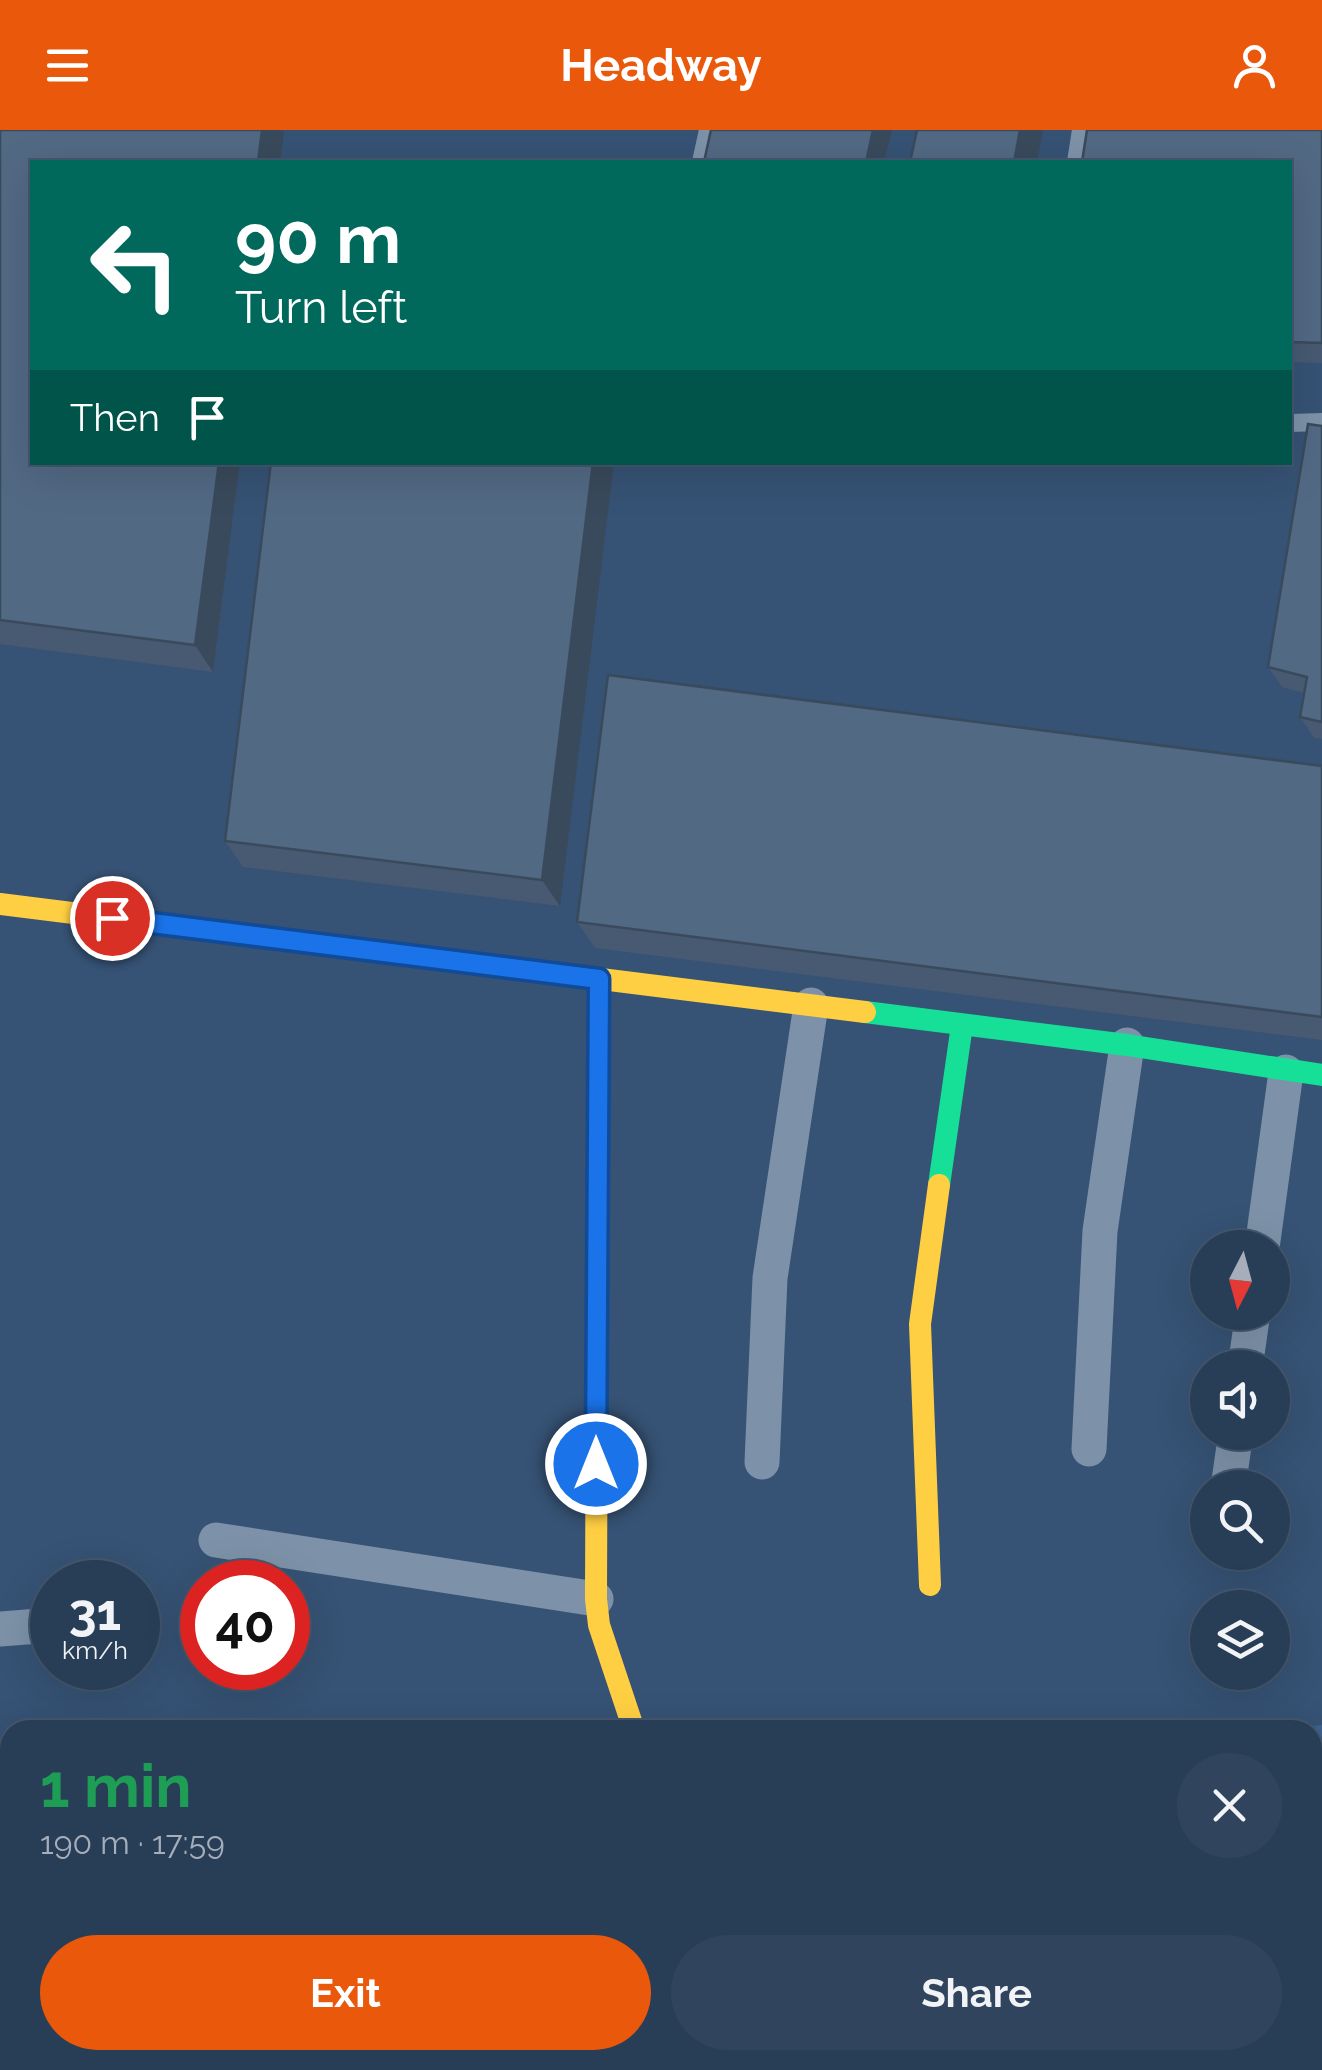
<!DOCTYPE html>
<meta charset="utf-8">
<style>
body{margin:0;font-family:Raleway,sans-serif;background:#30455d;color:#f1f3f6;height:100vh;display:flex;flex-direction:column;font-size:38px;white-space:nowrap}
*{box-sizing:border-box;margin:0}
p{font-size:32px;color:#a5aeba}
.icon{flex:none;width:55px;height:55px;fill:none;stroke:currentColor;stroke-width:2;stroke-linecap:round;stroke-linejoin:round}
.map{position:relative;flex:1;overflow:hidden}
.details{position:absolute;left:0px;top:1590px;width:1322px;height:350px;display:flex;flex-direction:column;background:#283e57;border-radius:30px 30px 0 0;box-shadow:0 10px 40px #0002,0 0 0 2px #44576d}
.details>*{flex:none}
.top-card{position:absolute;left:30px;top:30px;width:1262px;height:305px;border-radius:0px;box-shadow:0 10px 40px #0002,0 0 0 2px #44576d;background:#00695c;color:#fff;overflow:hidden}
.needle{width:65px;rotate:186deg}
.buttons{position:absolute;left:1190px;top:1100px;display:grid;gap:20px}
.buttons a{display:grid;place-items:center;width:100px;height:100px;border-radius:50%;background:#283e57;box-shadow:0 10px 40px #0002,0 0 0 2px #44576d;font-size:50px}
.speed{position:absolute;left:30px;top:1430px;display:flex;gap:20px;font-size:50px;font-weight:700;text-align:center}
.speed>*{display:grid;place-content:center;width:130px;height:130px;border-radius:50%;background:#283e57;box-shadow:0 10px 40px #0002,0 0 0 2px #44576d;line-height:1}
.speed small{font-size:25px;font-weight:400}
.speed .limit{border:15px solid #d22;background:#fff;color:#111}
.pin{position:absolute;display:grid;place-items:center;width:85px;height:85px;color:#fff;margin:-42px;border:5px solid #fff;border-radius:50%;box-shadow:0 2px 10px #0007}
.me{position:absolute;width:110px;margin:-55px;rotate:0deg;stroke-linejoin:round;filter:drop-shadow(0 0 8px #0008)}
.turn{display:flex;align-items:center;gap:35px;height:210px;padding:0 40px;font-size:45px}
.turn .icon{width:130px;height:130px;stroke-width:2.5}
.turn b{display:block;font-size:70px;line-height:85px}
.then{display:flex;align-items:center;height:95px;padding:0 40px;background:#0003;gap:20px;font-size:38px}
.round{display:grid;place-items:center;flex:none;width:105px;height:105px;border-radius:52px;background:#30455d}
.headline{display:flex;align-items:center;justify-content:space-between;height:170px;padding:0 40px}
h1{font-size:60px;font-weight:700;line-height:75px;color:#1e9e55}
.primary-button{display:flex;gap:20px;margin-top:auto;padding:20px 40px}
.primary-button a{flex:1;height:115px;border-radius:60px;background:#ea580c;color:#fff;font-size:40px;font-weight:700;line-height:115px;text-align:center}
.primary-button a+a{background:#30455d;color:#f1f3f6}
header{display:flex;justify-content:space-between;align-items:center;height:130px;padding:0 40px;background:#ea580c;color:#fff;font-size:45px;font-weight:700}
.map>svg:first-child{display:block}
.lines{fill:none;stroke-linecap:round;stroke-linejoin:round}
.river{stroke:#3b618d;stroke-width:62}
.path{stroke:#7d92a8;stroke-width:6;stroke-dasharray:5 8;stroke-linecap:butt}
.lane{stroke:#7d92a8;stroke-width:18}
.street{stroke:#7d92a8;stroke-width:35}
.fast{stroke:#16e098;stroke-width:22}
.slow{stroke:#ffcf43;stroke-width:22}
.jam{stroke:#f24e42;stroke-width:22}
.wall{fill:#475a72}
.shaded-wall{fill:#394a5c}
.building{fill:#526984;stroke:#394a5c;stroke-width:2.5}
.route-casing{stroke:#114b97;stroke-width:25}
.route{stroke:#1a73e8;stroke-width:18}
</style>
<header><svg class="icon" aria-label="menu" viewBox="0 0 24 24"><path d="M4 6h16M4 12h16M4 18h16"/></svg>Headway<svg class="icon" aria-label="person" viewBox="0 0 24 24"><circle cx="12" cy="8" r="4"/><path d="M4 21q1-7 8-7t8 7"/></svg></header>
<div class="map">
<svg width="1322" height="1940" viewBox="0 0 1322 1940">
<rect width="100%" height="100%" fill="#365274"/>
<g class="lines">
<g class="river">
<path d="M1312,1631L1322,1626"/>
<path d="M1024,1940L1040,1930"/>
</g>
<path class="path" d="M62,1940H63"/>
<g class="lane">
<path d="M701,32L708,0"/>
<path d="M1076,32L1081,0"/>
<path d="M1290,293L1322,292"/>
</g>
<g class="street">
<path d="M1262,1118L1286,942"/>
<path d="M1245,1238L1253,1182"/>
<path d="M1089,1319L1100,1101L1127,915"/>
<path d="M762,1332L770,1148L811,875"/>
<path d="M1228,1358L1236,1302"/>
<path d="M216,1410L596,1469"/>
<path d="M0,1499L52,1495"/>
</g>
<g class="fast">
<path d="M865,882L1127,915L1322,945"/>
<path d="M939,1055L962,895"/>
</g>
<g class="slow">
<path d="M0,774L865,882"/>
<path d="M597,1194L596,1469L599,1495L634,1600"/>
<path d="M930,1455L920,1194L939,1055"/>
</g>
<path class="jam" d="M597,1194L599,849"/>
</g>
<g class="wall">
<path d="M0,0H282L284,2L32,332H240L213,542L0,514Z"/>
<path d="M1322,0V233L1290,232V32Z"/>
<path d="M1322,296V609L1314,608L1300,587L1304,563L1282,557L1268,537Z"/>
<path d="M271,332L560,776L243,737L225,711Z"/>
<path d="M1322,636V910L595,818L577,792Z"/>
</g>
<g class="shaded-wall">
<path d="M262,0H282L284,2L280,32H258Z"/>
<path d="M873,0H892L884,32H866Z"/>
<path d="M1020,0H1043L1037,32H1014Z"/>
<path d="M219,332H240L213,542L195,515Z"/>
<path d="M593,332H614L560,776L542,750Z"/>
</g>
<g class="building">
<path d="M0,0H262L258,32H32V332H219L195,515L0,490Z"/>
<path d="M711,0H873L866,32H704Z"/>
<path d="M917,0H1020L1014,32H910Z"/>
<path d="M1087,0H1322V213L1290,212V32H1082Z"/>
<path d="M1308,294L1322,296V592L1300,587L1307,547L1268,537Z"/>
<path d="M271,332H593L542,750L225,711Z"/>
<path d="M608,545L1322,636V887L577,792Z"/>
</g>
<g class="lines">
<g class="route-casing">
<path id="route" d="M112,788L599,849L596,1334"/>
</g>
<use href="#route" class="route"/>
</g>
</svg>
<div class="buttons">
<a><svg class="needle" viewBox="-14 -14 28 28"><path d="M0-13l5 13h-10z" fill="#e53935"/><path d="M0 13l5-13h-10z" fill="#a5aeba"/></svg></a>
<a><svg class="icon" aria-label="sound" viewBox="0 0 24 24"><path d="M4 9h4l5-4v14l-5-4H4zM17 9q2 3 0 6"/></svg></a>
<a><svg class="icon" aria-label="search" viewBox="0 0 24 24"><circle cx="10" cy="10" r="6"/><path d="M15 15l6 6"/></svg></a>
<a><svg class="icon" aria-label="layers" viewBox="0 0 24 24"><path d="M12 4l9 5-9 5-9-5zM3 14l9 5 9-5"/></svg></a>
</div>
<div class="speed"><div>31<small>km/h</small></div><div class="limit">40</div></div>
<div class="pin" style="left:112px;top:788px;background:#d93025"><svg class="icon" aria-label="arrive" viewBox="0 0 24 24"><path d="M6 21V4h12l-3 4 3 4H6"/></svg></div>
<svg class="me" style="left:596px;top:1334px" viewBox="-20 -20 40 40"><circle r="17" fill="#1a73e8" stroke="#fff" stroke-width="3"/><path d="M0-11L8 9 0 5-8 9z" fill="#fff"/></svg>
<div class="top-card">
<div class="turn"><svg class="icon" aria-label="left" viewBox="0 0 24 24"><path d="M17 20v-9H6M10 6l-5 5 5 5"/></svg><div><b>90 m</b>Turn left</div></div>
<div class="then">Then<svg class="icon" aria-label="arrive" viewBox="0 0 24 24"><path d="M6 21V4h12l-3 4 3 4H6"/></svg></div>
</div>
<section class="details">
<div class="headline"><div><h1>1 min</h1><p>190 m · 17:59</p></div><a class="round"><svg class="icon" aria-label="close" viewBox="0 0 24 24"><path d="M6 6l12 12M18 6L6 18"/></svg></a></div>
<div class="primary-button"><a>Exit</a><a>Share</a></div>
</section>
</div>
